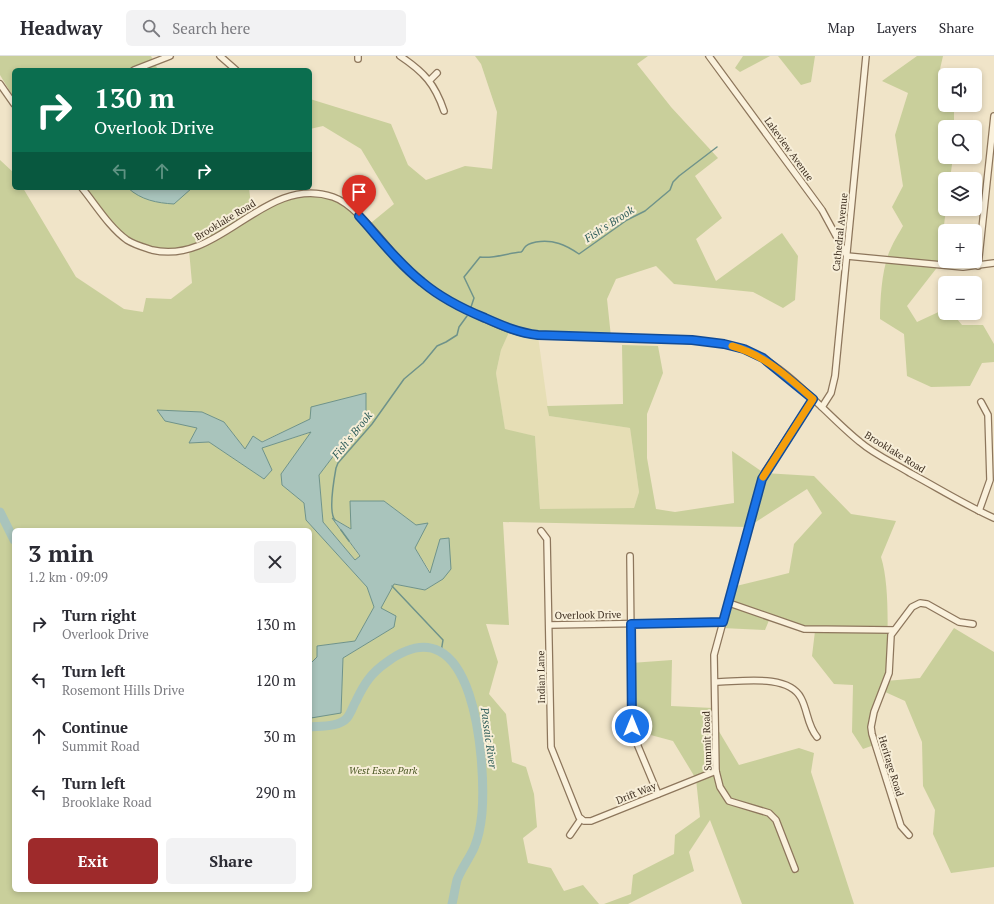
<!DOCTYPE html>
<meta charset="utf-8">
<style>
body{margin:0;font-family:"PT Serif",serif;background:#f2f2f3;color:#2b2b33;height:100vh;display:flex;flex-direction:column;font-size:15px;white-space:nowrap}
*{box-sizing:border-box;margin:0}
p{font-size:13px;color:#7c7c81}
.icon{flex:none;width:22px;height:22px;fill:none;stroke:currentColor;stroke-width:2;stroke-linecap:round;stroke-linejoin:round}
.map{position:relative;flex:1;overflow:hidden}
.panel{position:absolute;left:12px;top:472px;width:300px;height:364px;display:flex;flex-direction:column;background:#fff;border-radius:6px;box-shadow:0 2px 6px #0003}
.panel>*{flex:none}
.banner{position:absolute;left:12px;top:12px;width:300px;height:122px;border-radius:6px;box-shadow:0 2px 6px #0003;background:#0b6e4f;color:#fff;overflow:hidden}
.controls{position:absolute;left:938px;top:12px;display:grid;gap:8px}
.controls a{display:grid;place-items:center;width:44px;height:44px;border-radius:6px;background:#fff;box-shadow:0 2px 6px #0003;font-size:20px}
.pin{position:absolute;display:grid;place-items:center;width:34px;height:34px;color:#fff;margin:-41px -17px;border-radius:50% 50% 50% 0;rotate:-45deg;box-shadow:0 0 4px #0007}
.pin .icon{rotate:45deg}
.me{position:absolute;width:44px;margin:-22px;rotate:0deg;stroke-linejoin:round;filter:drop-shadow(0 0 3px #0008)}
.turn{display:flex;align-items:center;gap:14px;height:84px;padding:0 16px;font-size:18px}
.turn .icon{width:52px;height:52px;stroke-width:2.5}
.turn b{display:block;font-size:28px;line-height:34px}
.lanes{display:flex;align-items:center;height:38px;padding:0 16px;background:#0003;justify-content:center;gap:20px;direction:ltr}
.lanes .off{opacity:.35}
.round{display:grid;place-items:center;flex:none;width:42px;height:42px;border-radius:6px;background:#f2f2f3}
.headline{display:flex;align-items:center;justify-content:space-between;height:68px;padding:0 16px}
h1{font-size:24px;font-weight:700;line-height:30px}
.primary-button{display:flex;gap:8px;margin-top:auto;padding:8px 16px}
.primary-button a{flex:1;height:46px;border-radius:6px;background:#9e2a2b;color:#fff;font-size:16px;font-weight:700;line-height:46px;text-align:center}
.primary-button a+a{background:#f2f2f3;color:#2b2b33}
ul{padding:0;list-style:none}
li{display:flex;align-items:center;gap:12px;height:56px;padding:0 16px}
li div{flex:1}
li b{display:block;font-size:15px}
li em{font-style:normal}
header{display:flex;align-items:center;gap:24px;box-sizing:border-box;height:56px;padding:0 20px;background:#fff;border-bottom:1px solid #e1e1e2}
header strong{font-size:19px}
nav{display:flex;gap:22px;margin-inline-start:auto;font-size:14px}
.search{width:280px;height:36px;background:#f2f2f3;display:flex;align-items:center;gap:10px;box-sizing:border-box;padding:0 14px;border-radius:6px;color:#7c7c81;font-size:15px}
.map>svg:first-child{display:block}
.farmland{fill:#e6deb5}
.green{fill:#c9cf9b;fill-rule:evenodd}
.water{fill:#a9c4bc;stroke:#6f938a}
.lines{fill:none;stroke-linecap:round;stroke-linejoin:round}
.stream{stroke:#6f938a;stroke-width:1.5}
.river{stroke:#a9c4bc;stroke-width:9}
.minor-casing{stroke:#8d765c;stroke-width:8}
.minor{stroke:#faf1dc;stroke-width:5.5}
.route-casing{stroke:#114b97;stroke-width:10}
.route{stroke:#1a73e8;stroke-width:7}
.slow{stroke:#f59e0b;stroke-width:7}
.labels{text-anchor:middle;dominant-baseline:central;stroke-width:4;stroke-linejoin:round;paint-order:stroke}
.street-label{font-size:10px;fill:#3d2e20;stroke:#f7eed8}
.park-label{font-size:10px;font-style:italic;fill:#4d5a26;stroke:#f7eed8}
.water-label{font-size:11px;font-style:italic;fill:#2f5d5a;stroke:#f7eed8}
</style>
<header>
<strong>Headway</strong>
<div class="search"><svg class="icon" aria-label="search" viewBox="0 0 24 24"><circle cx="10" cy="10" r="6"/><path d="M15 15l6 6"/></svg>Search here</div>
<nav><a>Map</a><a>Layers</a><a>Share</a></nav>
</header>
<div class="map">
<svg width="994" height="848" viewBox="0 0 994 848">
<rect width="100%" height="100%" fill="#f0e4c8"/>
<path class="farmland" d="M510,273L538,280L549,360L630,372L639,436L634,452L540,454L535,380L505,374L496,317L501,294Z"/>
<g class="green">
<path d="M0,0H151L158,14H14V42L0,19Z"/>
<path d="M475,0H648L637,8L671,51L718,102L695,120L722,162L696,183L716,225L782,177L798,200L795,244L783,252L753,236L674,228L656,210L616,223L607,243L611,281L538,280L510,274L501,294L496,317L505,373L535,380L540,453L634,452L639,436L630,372L549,360L547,350L623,348L622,289L658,290L663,317L647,358V402L656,453L675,456L734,447L732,395L764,417L814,420L851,458L896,465L881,501C891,533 887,590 886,625L920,622L954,572L994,596V811L951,817L933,778L935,754L923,730L922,686L905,645L883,635L871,666L874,689L863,693L852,676L853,629L834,628L812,600L815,575L770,562L765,574L722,572L732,531L789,517L794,488L822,457L807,433L748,471L503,466L509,569L486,568L498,606L489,638L506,658L512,706L526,711L534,738L537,771L523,782L528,807L551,812L564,835L583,829L599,848H0V104L14,117V132H23L76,221L124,253L143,256L146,242L171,243L192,227L189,194L147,193L117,176L85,132H249L252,157L290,140L323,139L342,145L366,171L394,148L361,93L323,70L310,73V43L391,68L408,109L426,124L465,110L492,113L497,56L481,8ZM157,355L202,356L224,366L245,393L311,363L366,357L319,419L323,466L355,504L360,501L333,463L352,473L384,445L416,469L415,492L431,517L440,483L443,523L425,534L394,528L380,552L394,571L343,602L341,654L310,661V834H14V474H310V608L317,601V590L355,585L374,551L367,531L306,464L304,447L282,429L281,418L312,376L262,392L272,414L264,423L209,386L189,387L197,372Z"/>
<path d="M743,0H770L740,16L735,12Z"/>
<path d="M778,0H815L811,26L801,29Z"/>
<path d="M917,0H943L940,13L954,14V19H945V49H954V71H945V101H953L950,123H945L946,153L939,209L907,250L917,266L945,253V257H952L962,269H983L994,288V306L982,307L970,330L931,331L907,320L904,278L880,263C880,243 882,210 891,192C894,185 899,177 903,170L892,151L903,130L895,79L908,37L882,25Z"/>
<path d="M672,604L671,650L713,652L714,667L739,709L799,692L814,697L811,716L854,848H742L710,764L689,796L694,815L628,848H604L631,838L633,819L674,798L675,779L700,761L696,723L673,685L632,674L631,607Z"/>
</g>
<g class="water">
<path d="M128,132H192L174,148C157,147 141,144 128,132Z"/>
<path d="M366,337V357L319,419L323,466L355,504L360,500L332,462L351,473L350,445H384L416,469L428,467L415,492L430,517L440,483L449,482L451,513L443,523L425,534L394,528L381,552L396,560L394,571L343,602L341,657L311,662L310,608L317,601V590L355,585L374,551L367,531L306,464L304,447L282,429L281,418L311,376L262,392L272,414L264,423L209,386L189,387L197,372L165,365L157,354L202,356L224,366L245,393L253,380L262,386L310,363L311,351Z"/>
</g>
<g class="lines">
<g class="stream">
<path d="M471,251L474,242L464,221L480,201C494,203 507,197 521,196C523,195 523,193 525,191C527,188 532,187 536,186C553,183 566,189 579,198L627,164L645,155L670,134L673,126L679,120L717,91"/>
<path d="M335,464C328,456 334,423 336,412L338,407L372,368L404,323L423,307L437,290L446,286L457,279L459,271L467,260"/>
<path d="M341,474L349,485"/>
<path d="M392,530L443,584L441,596"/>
</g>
<g class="river">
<path d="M0,456L14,484"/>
<path d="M310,671C321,670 339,671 347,662C351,657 353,650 356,645C364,628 371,617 387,606C475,542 486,705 482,757C481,767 478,783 474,792C469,803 461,813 457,824C455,832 454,840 452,848"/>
</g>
<g class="minor-casing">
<g id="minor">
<path d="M220,0L236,14"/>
<path d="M358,0V3"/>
<path d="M400,0C424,16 435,28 444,55"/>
<path d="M709,0L822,154L847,200L963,211L994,207"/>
<path d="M134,14L170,0"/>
<path d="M430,24L437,17"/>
<path d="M0,28L14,48"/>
<path d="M82,132C96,149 109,171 127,184C135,189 143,191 152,194C221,210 263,118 333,141C358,149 388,194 408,214C427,233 450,247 475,258C492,266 510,275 529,278C544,281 561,280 577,280C603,281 630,282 656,283C686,284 716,284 745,294C785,307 827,360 860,386C875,399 894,407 910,417C938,432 965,449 994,462"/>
<path d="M978,210L994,60"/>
<path d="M822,351L831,337L835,320L866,0"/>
<path d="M979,455L990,424L988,359L981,346"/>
<path d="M541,475L547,483L551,691L579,761L584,765H591L716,715"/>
<path d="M630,500L632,670L635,683L658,738"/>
<path d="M729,547L804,573L894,574"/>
<path d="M549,569L723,566"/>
<path d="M715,626C739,626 788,617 801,642C808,655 807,669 817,681"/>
<path d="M570,779L581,763"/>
<path d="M909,779L901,770L872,678L871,671L874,656L889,617L891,579L912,551L920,547L927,548L959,566L973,568"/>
<path d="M795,813L776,764L769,757L729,745L720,731L716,715L714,599L762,423L765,416L813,343"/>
</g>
</g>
<use href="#minor" class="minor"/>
</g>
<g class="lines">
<g class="route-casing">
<path id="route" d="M359,160C379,182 398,207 422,226C441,242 463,253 485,262C503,270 519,277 538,279L692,284L724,288L744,293L763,302L813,343L762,423L723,566L631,568L632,670"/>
</g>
<use href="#route" class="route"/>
<path class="slow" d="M732,290C765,299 788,321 813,343L763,421"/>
</g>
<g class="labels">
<g class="street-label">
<text transform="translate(789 93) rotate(54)">Lakeview Avenue</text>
<text transform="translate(225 164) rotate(-31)">Brooklake Road</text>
<text transform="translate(840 176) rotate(-84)">Cathedral Avenue</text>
<text transform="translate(895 396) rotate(32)">Brooklake Road</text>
<text transform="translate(588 559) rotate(-1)">Overlook Drive</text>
<text transform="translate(541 621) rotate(-91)">Indian Lane</text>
<text transform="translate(707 685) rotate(-92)">Summit Road</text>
<text transform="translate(891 710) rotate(73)">Heritage Road</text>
<text transform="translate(636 737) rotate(-22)">Drift Way</text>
</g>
<g class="park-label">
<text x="383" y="714">West Essex Park</text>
</g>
<g class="water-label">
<text transform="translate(609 168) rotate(-33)">Fish's Brook</text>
<text transform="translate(352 379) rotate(-51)">Fish's Brook</text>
<text transform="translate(489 682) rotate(82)">Passaic River</text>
</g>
</g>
</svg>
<div class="controls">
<a><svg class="icon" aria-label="sound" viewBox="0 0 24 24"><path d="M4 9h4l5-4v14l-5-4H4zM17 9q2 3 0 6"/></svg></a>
<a><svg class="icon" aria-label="search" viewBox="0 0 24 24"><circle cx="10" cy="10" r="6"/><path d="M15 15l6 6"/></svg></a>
<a><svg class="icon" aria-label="layers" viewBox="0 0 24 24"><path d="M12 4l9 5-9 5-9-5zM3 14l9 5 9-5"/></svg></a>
<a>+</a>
<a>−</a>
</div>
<div class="pin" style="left:359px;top:160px;background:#d93025"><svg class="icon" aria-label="arrive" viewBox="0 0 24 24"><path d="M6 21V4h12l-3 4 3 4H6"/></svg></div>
<svg class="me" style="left:632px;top:670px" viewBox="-20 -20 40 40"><circle r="17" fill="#1a73e8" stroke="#fff" stroke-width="3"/><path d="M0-11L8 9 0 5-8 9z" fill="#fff"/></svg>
<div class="banner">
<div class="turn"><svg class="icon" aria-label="right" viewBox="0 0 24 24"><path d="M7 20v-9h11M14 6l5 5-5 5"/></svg><div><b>130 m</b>Overlook Drive</div></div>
<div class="lanes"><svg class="icon off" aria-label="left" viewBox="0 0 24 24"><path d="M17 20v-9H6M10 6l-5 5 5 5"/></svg><svg class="icon off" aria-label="ahead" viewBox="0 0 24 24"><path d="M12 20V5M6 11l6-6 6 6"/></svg><svg class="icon" aria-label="right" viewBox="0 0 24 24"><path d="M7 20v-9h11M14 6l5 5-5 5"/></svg></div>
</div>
<section class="panel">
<div class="headline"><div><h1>3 min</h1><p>1.2 km · 09:09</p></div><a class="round"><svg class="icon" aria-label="close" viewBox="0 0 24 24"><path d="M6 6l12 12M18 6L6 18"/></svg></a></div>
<ul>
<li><svg class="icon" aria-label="right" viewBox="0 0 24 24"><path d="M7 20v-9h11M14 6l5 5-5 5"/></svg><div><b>Turn right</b><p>Overlook Drive</p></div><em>130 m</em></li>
<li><svg class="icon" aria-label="left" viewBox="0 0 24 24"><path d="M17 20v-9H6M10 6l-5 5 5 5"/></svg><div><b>Turn left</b><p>Rosemont Hills Drive</p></div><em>120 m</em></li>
<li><svg class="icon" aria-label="ahead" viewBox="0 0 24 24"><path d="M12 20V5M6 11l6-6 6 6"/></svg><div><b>Continue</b><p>Summit Road</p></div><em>30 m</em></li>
<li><svg class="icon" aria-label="left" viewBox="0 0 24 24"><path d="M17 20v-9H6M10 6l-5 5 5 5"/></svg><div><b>Turn left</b><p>Brooklake Road</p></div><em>290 m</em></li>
</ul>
<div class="primary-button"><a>Exit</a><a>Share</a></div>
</section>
</div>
